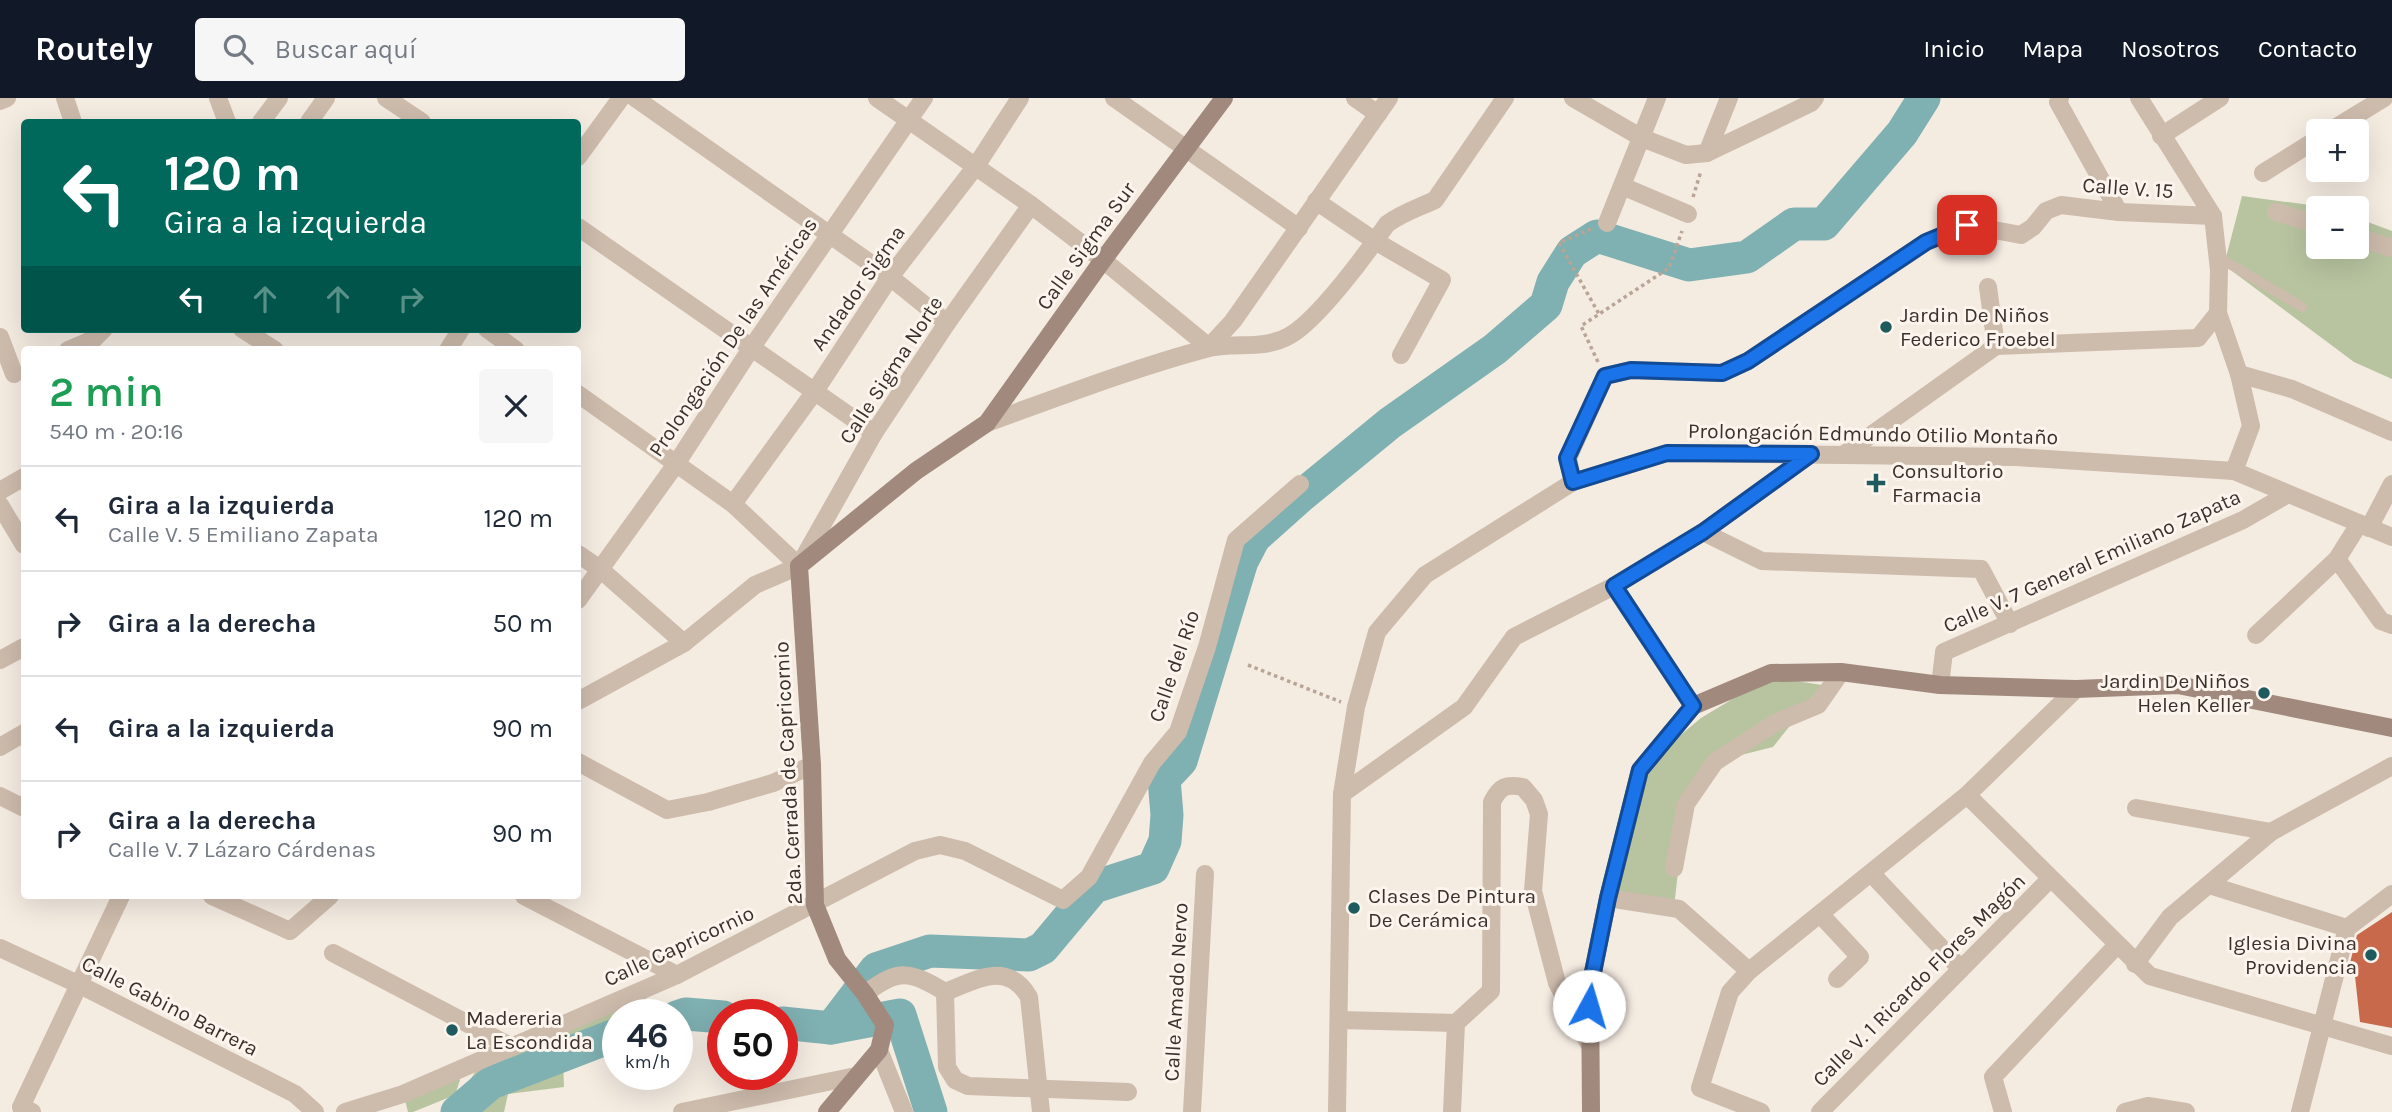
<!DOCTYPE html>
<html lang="es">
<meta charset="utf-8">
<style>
body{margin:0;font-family:Karla,sans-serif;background:#f6f6f7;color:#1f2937;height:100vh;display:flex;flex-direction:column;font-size:26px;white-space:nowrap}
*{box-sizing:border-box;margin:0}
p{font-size:23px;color:#747a83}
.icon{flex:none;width:38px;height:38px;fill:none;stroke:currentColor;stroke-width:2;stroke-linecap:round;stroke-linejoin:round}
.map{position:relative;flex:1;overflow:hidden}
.drawer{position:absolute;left:21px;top:248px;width:560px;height:553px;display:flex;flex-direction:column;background:#fff;border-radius:7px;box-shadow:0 7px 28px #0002}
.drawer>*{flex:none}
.hud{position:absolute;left:21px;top:21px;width:560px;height:214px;border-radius:7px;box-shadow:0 7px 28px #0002;background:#00695c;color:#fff;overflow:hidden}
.tools{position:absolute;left:2306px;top:21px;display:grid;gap:14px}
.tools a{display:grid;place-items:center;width:63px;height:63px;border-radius:7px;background:#fff;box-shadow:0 7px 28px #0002;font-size:35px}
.speed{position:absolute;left:602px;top:901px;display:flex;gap:14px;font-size:35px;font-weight:700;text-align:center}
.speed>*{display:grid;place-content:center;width:91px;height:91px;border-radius:50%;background:#fff;box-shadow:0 7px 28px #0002;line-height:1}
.speed small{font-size:18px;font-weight:400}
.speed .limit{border:10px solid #d22;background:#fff;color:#111}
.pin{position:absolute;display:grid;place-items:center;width:60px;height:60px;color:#fff;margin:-30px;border-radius:14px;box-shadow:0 4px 10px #0006}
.me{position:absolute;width:77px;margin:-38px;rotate:6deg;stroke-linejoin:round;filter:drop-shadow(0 0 5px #0008)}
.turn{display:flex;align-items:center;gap:24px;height:147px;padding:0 28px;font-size:32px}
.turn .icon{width:91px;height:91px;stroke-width:2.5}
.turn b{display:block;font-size:49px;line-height:60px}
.lanes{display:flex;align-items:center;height:66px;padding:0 28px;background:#0003;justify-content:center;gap:35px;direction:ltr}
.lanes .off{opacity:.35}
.round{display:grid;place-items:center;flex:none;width:74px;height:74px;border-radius:7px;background:#f6f6f7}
.headline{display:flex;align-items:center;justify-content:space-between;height:119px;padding:0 28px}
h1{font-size:42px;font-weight:600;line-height:52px;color:#1e9e55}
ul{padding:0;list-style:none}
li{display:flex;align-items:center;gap:21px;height:105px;padding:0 28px;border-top:2px solid #e0e1e3}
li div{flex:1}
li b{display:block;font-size:26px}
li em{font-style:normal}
header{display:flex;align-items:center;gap:42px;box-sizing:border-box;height:98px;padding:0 35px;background:#111827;color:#fff}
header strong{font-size:33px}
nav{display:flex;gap:38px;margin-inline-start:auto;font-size:24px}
.search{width:490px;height:63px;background:#f6f6f7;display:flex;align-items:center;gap:18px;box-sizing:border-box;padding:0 24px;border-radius:7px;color:#747a83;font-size:26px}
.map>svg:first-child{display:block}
.green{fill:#b8c4a0}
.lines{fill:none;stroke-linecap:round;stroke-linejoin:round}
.river{stroke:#7fb0b2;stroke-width:33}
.building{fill:#c8694b}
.path{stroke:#b9a596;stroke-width:3.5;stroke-dasharray:3.5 3.5;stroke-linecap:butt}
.lane{stroke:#cdbbac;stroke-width:10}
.street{stroke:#cdbbac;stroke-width:18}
.secondary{stroke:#a18a7d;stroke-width:18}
.route-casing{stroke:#114b97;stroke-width:18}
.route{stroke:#1a73e8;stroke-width:12}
.poi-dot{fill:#1f5a5e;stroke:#fbf5ee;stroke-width:2.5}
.labels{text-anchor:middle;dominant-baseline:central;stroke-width:6;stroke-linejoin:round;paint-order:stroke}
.street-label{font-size:21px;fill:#3b302b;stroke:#fbf5ee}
.poi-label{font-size:21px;fill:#3b302b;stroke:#fbf5ee;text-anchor:start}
</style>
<header>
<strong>Routely</strong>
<div class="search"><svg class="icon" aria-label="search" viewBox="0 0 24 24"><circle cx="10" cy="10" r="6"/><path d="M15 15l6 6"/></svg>Buscar aquí</div>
<nav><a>Inicio</a><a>Mapa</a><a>Nosotros</a><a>Contacto</a></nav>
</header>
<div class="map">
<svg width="2392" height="1014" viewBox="0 0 2392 1014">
<rect width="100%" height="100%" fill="#f4ebe1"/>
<g class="green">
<path d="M2242,98L2332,110H2319V149H2357V120L2392,133V281L2354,264L2224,167Z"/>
<path d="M1769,579L1822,587L1773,649L1741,657L1714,675L1684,722L1674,809L1611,797L1652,661L1701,620Z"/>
<path d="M644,895L653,917H618V956L563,962L564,989L508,996L504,1014H444L453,1007L478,970Z"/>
<path d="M455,977L460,982L455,997L413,1014H408L404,998Z"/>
</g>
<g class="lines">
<g class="river">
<path d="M677,919L686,916L723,919"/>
<path d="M782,925L831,930L900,917L931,1014"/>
<path d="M831,930L876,871L930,853L1029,857L1043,850L1094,789L1153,770L1165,743L1167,717L1164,681L1181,663L1242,463L1254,440L1301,398L1390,325L1495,251L1546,207L1553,184L1572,154L1597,138L1689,167L1747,159L1794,126H1824L1902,35L1924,0"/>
<path d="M457,1014L491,985L618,936"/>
</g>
</g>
<path class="building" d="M2392,814V930L2360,924L2355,878L2350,872V865L2357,837Z"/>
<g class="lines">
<g class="path">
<path d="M1693,99L1701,73"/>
<path d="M1591,131L1559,145L1599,216"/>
<path d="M1598,264L1581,228L1669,170L1682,133"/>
<path d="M1248,567L1341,604"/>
</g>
<path class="lane" d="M2218,159L2302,209"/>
<g class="street">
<path d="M65,0L73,24"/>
<path d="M218,0L227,24"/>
<path d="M386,0L422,24"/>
<path d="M635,0L890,179L947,225"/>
<path d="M877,0L1031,107L1103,162L1209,249"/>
<path d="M1114,0L1299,130"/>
<path d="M1355,0L1378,16"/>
<path d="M1573,0L1642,40L1686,57L1707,55L1811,5L1815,0"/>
<path d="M2060,0L2058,4L2119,114"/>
<path d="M2139,0L2213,118L2219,172L2218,215L2239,276L2251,328L2234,373"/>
<path d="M0,3L7,0"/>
<path d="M261,24L279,0"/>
<path d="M309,24L326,0"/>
<path d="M2330,33L2384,0"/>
<path d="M2161,38L2220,0"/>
<path d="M1707,55L1729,0"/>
<path d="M578,59L621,0"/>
<path d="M2263,75L2319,40"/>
<path d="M1622,88L1688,116"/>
<path d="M1316,103L1375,143L1442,182L1401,257"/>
<path d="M2276,114L2319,127"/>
<path d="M1607,125L1657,0"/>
<path d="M578,129L874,335"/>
<path d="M2357,139L2392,150"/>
<path d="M1988,189L1996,248"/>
<path d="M242,231L275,252"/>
<path d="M487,231L516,252"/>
<path d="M0,239L14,276"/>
<path d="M1996,248L2198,240L2218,215"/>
<path d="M1209,249L1233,223L1389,0"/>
<path d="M68,252L94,241L104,231"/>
<path d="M448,252L461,231"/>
<path d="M2239,276L2292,291L2392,334"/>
<path d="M578,296L733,406L799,468"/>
<path d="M987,325C1059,299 1131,271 1205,251C1233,243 1262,253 1289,238C1318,222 1367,155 1387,126C1402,115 1418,110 1435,102L1505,0"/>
<path d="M1843,357L1996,248"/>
<path d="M1573,384L1568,360L1605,278L1631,272L1722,275L1748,263L1926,144L1967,127L2021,137L2033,129L2046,113L2061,107L2119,114L2213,118"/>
<path d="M0,393L24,379"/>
<path d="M733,406L815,293L890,179L976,68L1020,0"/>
<path d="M0,407L24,447"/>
<path d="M2369,430L2392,386"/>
<path d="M1703,434L1762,463L1981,471L2010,526"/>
<path d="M578,456L600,471L684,545"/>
<path d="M2337,461L2381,523L2392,527"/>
<path d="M799,468L874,335L947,225L1031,107"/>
<path d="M1614,488L1693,608"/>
<path d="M578,502L676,366L752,249L924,0"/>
<path d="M2256,537L2337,461L2359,426"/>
<path d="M0,562L24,549"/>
<path d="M1940,587L1944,554L2243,422L2288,396"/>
<path d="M578,603L684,545L755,487L799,468"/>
<path d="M0,649L24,635"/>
<path d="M578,664L667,712L708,704L773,685L812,667"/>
<path d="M1342,696L1464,609L1514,539L1614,488L1703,434L1811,356"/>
<path d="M1967,697L2150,878L2392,948"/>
<path d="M0,698L24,710"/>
<path d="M2136,710L2271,734"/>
<path d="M1674,770L1686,706L1715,664L1775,625L1818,607L1841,574"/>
<path d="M1871,775L1961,871"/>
<path d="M2209,787L2347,830"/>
<path d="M212,798L290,833L330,798"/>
<path d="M524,798L677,877"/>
<path d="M1608,800L1679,811L1749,873"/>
<path d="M1820,816L1860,859L1837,881"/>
<path d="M0,850L80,887L295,996L315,1014"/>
<path d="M333,855L512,949"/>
<path d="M2135,866L2170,819L2271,734L2392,668"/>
<path d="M945,894L947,969L955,982L968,988L1128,994"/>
<path d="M945,894C977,882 1007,862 1029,899L1041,1014"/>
<path d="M865,896C898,870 910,873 945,894"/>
<path d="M1340,922L1456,925"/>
<path d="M879,952L904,1014"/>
<path d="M32,1014L21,1009L121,798"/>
<path d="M345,1014L403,996L677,877L915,753L940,747L965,753L1063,802L1089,779L1152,665L1178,634L1207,549L1236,442L1300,386"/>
<path d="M682,1014L856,978"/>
<path d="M1192,1014L1205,776"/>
<path d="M1337,1014L1342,696L1356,609L1377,534L1425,477L1573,384L1667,355L2016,359L2234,373L2392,439"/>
<path d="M1452,1014L1456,925L1491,893L1492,704C1500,688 1506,686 1523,689L1534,702L1539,716L1533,793L1557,885L1589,946"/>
<path d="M1761,1014L1700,990L1730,894L1749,873L1967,697L2076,591"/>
<path d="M1820,1014L2050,781"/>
<path d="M2003,1014L1993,979L2117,847"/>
<path d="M2125,1014L2148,1008L2186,1014"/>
<path d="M2300,1014L2347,830L2392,796"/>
</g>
<g class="secondary">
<path d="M827,1014L879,952L885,927L865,896L837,861L815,807L812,667L799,468L916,373L987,325L1103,162L1224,0"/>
<path d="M1591,1014L1590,889L1608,800L1640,672L1693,608L1771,575L1841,574L1940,587L2076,591L2178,587L2392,630"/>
</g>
</g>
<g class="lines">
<g class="route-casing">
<path id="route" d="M1589,908L1590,889L1608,800L1640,672L1693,608L1614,488L1703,434L1811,356L1667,355L1573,384L1567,360L1605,278L1631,272L1722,275L1748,263L1926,144L1967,127"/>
</g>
<use href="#route" class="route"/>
</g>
<g class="poi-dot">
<circle cx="1886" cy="229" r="7"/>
<path d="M1872.5 374.5h7v7h7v7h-7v7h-7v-7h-7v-7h7z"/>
<circle cx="2264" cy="595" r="7"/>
<circle cx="1354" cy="810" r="7"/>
<circle cx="2371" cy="857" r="7"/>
<circle cx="452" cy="932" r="7"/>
</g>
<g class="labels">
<g class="street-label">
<text transform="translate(2128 90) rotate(4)">Calle V. 15</text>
<text transform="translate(1086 148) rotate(-54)">Calle Sigma Sur</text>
<text transform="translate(858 190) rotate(-55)">Andador Sigma</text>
<text transform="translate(733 239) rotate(-56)">Prolongación De las Américas</text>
<text transform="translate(891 272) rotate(-57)">Calle Sigma Norte</text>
<text transform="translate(1873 336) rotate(1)">Prolongación Edmundo Otilio Montaño</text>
<text transform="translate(2092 463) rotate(-24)">Calle V. 7 General Emiliano Zapata</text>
<text transform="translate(1174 568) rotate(-71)">Calle del Río</text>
<text transform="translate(788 675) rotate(-93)">2da. Cerrada de Capricornio</text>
<text transform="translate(679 848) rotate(-25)">Calle Capricornio</text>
<text transform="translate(1919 882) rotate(-45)">Calle V. 1 Ricardo Flores Magón</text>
<text transform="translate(1176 894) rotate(-87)">Calle Amado Nervo</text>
<text transform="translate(170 908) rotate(27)">Calle Gabino Barrera</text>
</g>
<g class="poi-label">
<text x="1900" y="217">Jardin De Niños<tspan x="1900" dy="24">Federico Froebel</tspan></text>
<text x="1892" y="373">Consultorio<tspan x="1892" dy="24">Farmacia</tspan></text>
<text x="2250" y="583" text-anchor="end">Jardin De Niños<tspan x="2250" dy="24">Helen Keller</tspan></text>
<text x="1368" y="798">Clases De Pintura<tspan x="1368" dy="24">De Cerámica</tspan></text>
<text x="2357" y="845" text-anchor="end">Iglesia Divina<tspan x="2357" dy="24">Providencia</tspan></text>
<text x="466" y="920">Madereria<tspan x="466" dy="24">La Escondida</tspan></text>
</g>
</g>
</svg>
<div class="tools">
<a>+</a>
<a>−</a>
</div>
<div class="speed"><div>46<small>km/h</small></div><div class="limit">50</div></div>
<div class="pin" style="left:1967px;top:127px;background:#d93025"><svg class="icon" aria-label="arrive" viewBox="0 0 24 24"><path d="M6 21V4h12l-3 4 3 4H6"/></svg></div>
<svg class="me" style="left:1589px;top:908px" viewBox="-20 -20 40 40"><circle r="19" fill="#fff"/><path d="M0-13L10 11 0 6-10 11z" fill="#1a73e8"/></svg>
<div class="hud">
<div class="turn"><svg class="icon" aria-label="left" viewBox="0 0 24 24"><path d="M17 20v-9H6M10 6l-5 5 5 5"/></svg><div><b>120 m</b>Gira a la izquierda</div></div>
<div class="lanes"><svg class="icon" aria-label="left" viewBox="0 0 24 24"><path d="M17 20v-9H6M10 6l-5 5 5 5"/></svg><svg class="icon off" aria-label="ahead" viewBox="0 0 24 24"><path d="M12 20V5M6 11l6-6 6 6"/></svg><svg class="icon off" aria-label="ahead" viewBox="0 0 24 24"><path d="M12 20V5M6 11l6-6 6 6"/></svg><svg class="icon off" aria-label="right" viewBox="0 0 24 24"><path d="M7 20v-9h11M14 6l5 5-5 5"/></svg></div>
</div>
<section class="drawer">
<div class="headline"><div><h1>2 min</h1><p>540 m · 20:16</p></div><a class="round"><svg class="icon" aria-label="close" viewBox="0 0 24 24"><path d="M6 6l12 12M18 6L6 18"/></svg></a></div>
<ul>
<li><svg class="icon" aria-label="left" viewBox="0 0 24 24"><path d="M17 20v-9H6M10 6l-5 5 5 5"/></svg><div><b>Gira a la izquierda</b><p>Calle V. 5 Emiliano Zapata</p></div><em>120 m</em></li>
<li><svg class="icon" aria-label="right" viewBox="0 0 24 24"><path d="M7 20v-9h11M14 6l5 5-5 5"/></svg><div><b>Gira a la derecha</b></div><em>50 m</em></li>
<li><svg class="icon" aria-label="left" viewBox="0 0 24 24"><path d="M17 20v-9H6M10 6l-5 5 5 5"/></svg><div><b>Gira a la izquierda</b></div><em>90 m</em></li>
<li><svg class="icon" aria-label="right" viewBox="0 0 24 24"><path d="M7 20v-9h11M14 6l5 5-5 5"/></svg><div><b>Gira a la derecha</b><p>Calle V. 7 Lázaro Cárdenas</p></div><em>90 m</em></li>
</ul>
</section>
</div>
